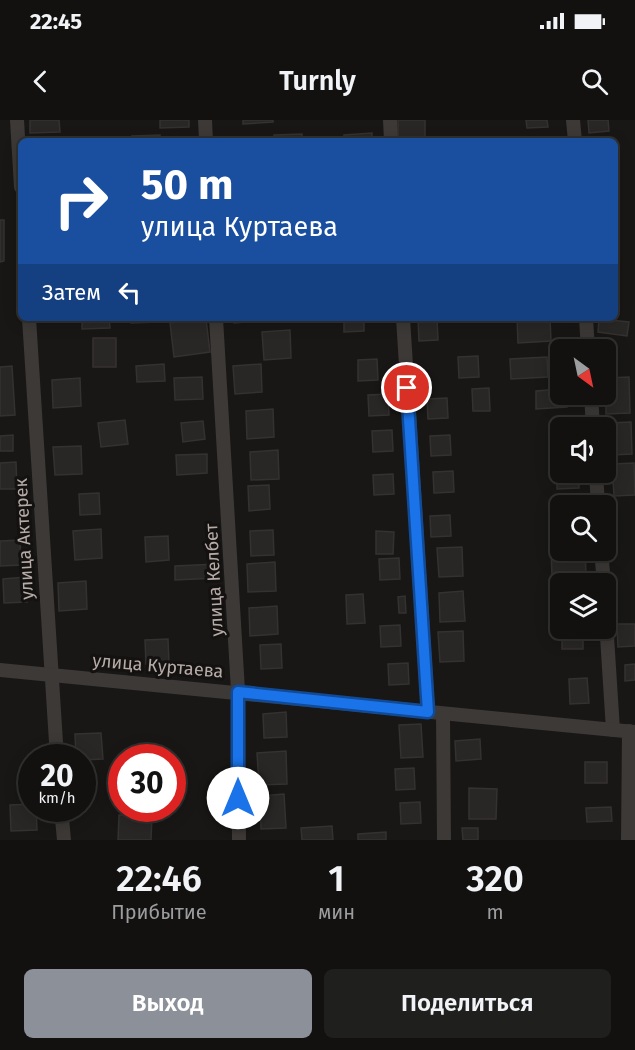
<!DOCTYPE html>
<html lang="ru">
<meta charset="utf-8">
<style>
body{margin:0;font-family:"Fira Sans",sans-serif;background:#1f1f1e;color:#f1f3f6;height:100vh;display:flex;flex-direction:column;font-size:22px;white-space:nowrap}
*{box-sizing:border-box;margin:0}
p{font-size:20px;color:#9c9d9f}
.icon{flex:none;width:33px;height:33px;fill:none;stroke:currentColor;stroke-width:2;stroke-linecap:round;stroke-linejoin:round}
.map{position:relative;height:720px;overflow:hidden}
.sheet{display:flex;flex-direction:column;background:#121110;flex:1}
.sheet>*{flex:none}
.guide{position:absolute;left:18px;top:18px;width:600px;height:183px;border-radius:9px;box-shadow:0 3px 15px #0003,0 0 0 2px #313130;background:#1a4fa0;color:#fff;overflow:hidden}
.needle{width:39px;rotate:147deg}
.buttons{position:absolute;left:550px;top:219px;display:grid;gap:12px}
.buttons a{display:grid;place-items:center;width:66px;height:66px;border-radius:9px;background:#121110;box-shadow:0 3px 15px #0003,0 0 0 2px #313130;font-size:30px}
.speed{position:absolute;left:18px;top:624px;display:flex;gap:12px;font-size:30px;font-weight:700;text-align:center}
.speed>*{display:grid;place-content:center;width:78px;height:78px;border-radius:50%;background:#121110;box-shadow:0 3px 15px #0003,0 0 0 2px #313130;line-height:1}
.speed small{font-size:15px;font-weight:400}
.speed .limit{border:9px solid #d22;background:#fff;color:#111}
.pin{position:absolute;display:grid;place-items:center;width:51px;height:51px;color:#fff;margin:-26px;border:3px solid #fff;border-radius:50%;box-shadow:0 2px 6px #0007}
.me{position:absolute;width:66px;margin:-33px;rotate:0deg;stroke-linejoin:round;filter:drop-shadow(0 0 4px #0008)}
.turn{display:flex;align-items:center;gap:21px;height:126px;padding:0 24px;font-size:27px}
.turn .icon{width:78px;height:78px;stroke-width:2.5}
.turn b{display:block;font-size:42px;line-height:51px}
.then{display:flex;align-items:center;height:57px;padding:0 24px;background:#0003;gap:12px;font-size:22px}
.eta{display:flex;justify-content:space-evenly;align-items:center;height:102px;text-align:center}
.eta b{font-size:36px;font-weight:600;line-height:42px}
.cta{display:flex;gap:12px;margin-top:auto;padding:12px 24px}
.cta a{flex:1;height:69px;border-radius:9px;background:#8c9099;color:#fff;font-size:24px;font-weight:600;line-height:69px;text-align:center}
.cta a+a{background:#1f1f1e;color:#f1f3f6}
.status{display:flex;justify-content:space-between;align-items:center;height:42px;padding:0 30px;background:#121110;direction:ltr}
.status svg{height:16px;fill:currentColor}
header{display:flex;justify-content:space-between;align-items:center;height:78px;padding:0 24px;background:#121110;font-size:27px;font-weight:600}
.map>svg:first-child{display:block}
.building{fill:#292726;stroke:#343230;stroke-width:1.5}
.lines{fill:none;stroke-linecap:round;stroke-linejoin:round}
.street{stroke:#3c3937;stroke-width:14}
.route-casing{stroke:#114b97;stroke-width:15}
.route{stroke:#1a73e8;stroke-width:10}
.labels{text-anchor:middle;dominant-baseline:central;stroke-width:6;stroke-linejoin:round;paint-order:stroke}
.street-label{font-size:18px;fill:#b7aba8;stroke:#131211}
</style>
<div class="status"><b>22:45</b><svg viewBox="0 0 49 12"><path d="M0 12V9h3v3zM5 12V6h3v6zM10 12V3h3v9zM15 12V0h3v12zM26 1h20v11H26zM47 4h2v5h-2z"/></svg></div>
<header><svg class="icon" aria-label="back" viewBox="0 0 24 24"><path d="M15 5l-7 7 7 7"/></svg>Turnly<svg class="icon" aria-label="search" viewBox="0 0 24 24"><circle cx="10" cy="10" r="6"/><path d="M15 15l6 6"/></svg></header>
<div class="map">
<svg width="635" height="720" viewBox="0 0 635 720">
<rect width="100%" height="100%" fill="#181716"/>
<g class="building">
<path d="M30,0H59L60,12L30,13Z"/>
<path d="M160,0H189V7L160,8Z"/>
<path d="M243,0H273V2L243,4Z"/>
<rect x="398" y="0" width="27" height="21"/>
<path d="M526,0H547L548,7L527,8Z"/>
<path d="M588,0H608L609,11L589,13Z"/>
<path d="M372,13V21H344V15Z"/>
<path d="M302,14V21H274V15Z"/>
<path d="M160,15V21H133L132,16Z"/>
<path d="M0,100H4V141L0,142Z"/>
<path d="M82,198H109L110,208L82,209Z"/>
<path d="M131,198H158V202L131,203Z"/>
<path d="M233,198H261V201L234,203Z"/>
<path d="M344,198H364V211L344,212Z"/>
<path d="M418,198H437L438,220L419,221Z"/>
<path d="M517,198H550L551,221L518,223Z"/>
<path d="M206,199L210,232L174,237L170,203Z"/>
<path d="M599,199L629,202L627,216L598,212Z"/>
<path d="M290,210L291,238L264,240L262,212Z"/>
<rect x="93" y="218" width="23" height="29"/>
<path d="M478,236L479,257L459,258L458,237Z"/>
<path d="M547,237L548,257L511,259L510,239Z"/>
<path d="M377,239L378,260L358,261V240Z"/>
<path d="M164,244L165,261L137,262L136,246Z"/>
<path d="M261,244L262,272L235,274L233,246Z"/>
<path d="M12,246L15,295L0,296V247Z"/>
<path d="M202,257L203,279L175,280L174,258Z"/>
<path d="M629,257L630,293L606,294V258Z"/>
<path d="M80,258L81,286L53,288L52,260Z"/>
<path d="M489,268L490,291H473L472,269Z"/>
<path d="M561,269V274H566L567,287L536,289V271Z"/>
<path d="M388,274L389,295L369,296L368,275Z"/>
<path d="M447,278L448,298L428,299L427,279Z"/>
<path d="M273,289L274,317L247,319L246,291Z"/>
<path d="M125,300L128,324L101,327L98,303Z"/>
<path d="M203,301L205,319L183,322L181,303Z"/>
<path d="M631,302L632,334L611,335L610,303Z"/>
<path d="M551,306H573L561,308V328H551Z"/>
<path d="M392,310L393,331L373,332L372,311Z"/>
<path d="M13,315V331H0V316Z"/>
<path d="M450,315L451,335L431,336L430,316Z"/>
<path d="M81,326L82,354L55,355L53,327Z"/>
<path d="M278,330L279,359L251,360L250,332Z"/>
<path d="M207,334V353L177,355L176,335Z"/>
<path d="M16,342L17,369H0V343Z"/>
<path d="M634,343L635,375L614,376L612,344Z"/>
<path d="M557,347H561V352H579V368L557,369Z"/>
<path d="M453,351L454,372L434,373L433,352Z"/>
<path d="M393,354L394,374L374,375L373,355Z"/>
<path d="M269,365L270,389L249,391L248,366Z"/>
<path d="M99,373L100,394L80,395L79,374Z"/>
<path d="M450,395L451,416L431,417L430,396Z"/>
<path d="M101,409L102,438L75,440L73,411Z"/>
<path d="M273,410L274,435L251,436L250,411Z"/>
<path d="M376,411L394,412L393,434H376Z"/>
<path d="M168,416L169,440L146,442L145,417Z"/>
<path d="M20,420L21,445L0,446V421Z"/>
<path d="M462,427L463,456L439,457L437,428Z"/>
<path d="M551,430H585L586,454L552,456Z"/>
<path d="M399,438L400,459L380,460L379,439Z"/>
<path d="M275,442L276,471L248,472L247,444Z"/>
<path d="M217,444V458L175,460V446Z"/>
<path d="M26,457L27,482L4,483L3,459Z"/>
<path d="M86,461L87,489L59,491L58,463Z"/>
<path d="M463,471L465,501L440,502L439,473Z"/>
<path d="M363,474L365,503L347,504L346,475Z"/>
<path d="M405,476L406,493H399L398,477Z"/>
<path d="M277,486L278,514L250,516L249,488Z"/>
<path d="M617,504H635V526L618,527Z"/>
<path d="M400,505L401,526L381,527L380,506Z"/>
<rect x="562" y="508" width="21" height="21"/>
<path d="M463,511L464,541L440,542L438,512Z"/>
<path d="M168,519L169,543L146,544L145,520Z"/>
<path d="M281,524L282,548L261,549L260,525Z"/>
<path d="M408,543L409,564L389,565L388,544Z"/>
<path d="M635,544V560L625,561V545Z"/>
<path d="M587,558L589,583L570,584L569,559Z"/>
<path d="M286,592L287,617L264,618L263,594Z"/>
<path d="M421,604L423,637L401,638L399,605Z"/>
<path d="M101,613L103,639L82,640V638H76L75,614Z"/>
<path d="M480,619L481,639L456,641L455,621Z"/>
<path d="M286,631L287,664L259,665L257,633Z"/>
<rect x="585" y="642" width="22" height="21"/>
<path d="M122,648V684H121L117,649Z"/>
<path d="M414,648L415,669L396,670L395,649Z"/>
<path d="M469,668L497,669L496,699H469Z"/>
<path d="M284,674L286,708L261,709L260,676Z"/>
<path d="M420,682L421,703L401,704L400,683Z"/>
<path d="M32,684V688H36L37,710L11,711L10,685Z"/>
<path d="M611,687L612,701L587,702L586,688Z"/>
<path d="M119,695L152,696L151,720H118Z"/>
<path d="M332,706L333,720H302L301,708Z"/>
<path d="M462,708H478V720H463Z"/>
<path d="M386,712V720H358V714Z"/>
</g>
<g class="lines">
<g class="street">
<path d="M17,0L21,67"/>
<path d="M205,0L206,21"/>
<path d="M390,0L391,21"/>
<path d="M573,0L575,21"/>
<path d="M29,198L57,638"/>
<path d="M216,198L238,571L239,720"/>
<path d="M403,198L428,592"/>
<path d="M586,198L588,230"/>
<path d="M591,274L593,308"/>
<path d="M596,352L598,386"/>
<path d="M601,430L604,464"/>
<path d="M606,501L613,610"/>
<path d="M0,550L635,612"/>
<path d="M443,594L444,720"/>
<path d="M61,688L64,720"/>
<path d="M628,720L629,611"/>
</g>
</g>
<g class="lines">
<g class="route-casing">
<path id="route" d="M238,678V572L428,592L407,268"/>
</g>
<use href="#route" class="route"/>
</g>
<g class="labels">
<g class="street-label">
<text transform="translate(24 419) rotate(-93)">улица Актерек</text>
<text transform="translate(214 460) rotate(-93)">улица Келбет</text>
<text transform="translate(158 546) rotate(5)">улица Куртаева</text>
</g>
</g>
</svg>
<div class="buttons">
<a><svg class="needle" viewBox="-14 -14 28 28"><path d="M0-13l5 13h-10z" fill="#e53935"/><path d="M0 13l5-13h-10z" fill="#9c9d9f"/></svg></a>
<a><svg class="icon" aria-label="sound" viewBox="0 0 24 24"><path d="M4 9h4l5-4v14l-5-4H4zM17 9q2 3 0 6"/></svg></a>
<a><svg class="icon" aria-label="search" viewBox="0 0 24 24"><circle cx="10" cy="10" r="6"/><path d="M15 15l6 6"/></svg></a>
<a><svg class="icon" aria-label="layers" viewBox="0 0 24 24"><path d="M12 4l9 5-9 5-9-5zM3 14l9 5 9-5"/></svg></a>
</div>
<div class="speed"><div>20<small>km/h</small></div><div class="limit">30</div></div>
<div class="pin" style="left:407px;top:268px;background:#d93025"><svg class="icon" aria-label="arrive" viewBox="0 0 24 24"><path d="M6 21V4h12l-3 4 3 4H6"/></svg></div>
<svg class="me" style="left:238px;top:678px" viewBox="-20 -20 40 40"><circle r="19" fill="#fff"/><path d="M0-13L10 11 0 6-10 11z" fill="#1a73e8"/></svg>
<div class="guide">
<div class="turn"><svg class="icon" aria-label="right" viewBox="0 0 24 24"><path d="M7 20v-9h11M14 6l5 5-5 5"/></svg><div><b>50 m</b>улица Куртаева</div></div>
<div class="then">Затем<svg class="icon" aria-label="left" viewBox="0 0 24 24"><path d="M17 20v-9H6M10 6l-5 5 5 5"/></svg></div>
</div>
</div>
<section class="sheet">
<div class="eta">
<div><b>22:46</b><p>Прибытие</p></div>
<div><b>1</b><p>мин</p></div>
<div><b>320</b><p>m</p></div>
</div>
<div class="cta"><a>Выход</a><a>Поделиться</a></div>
</section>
